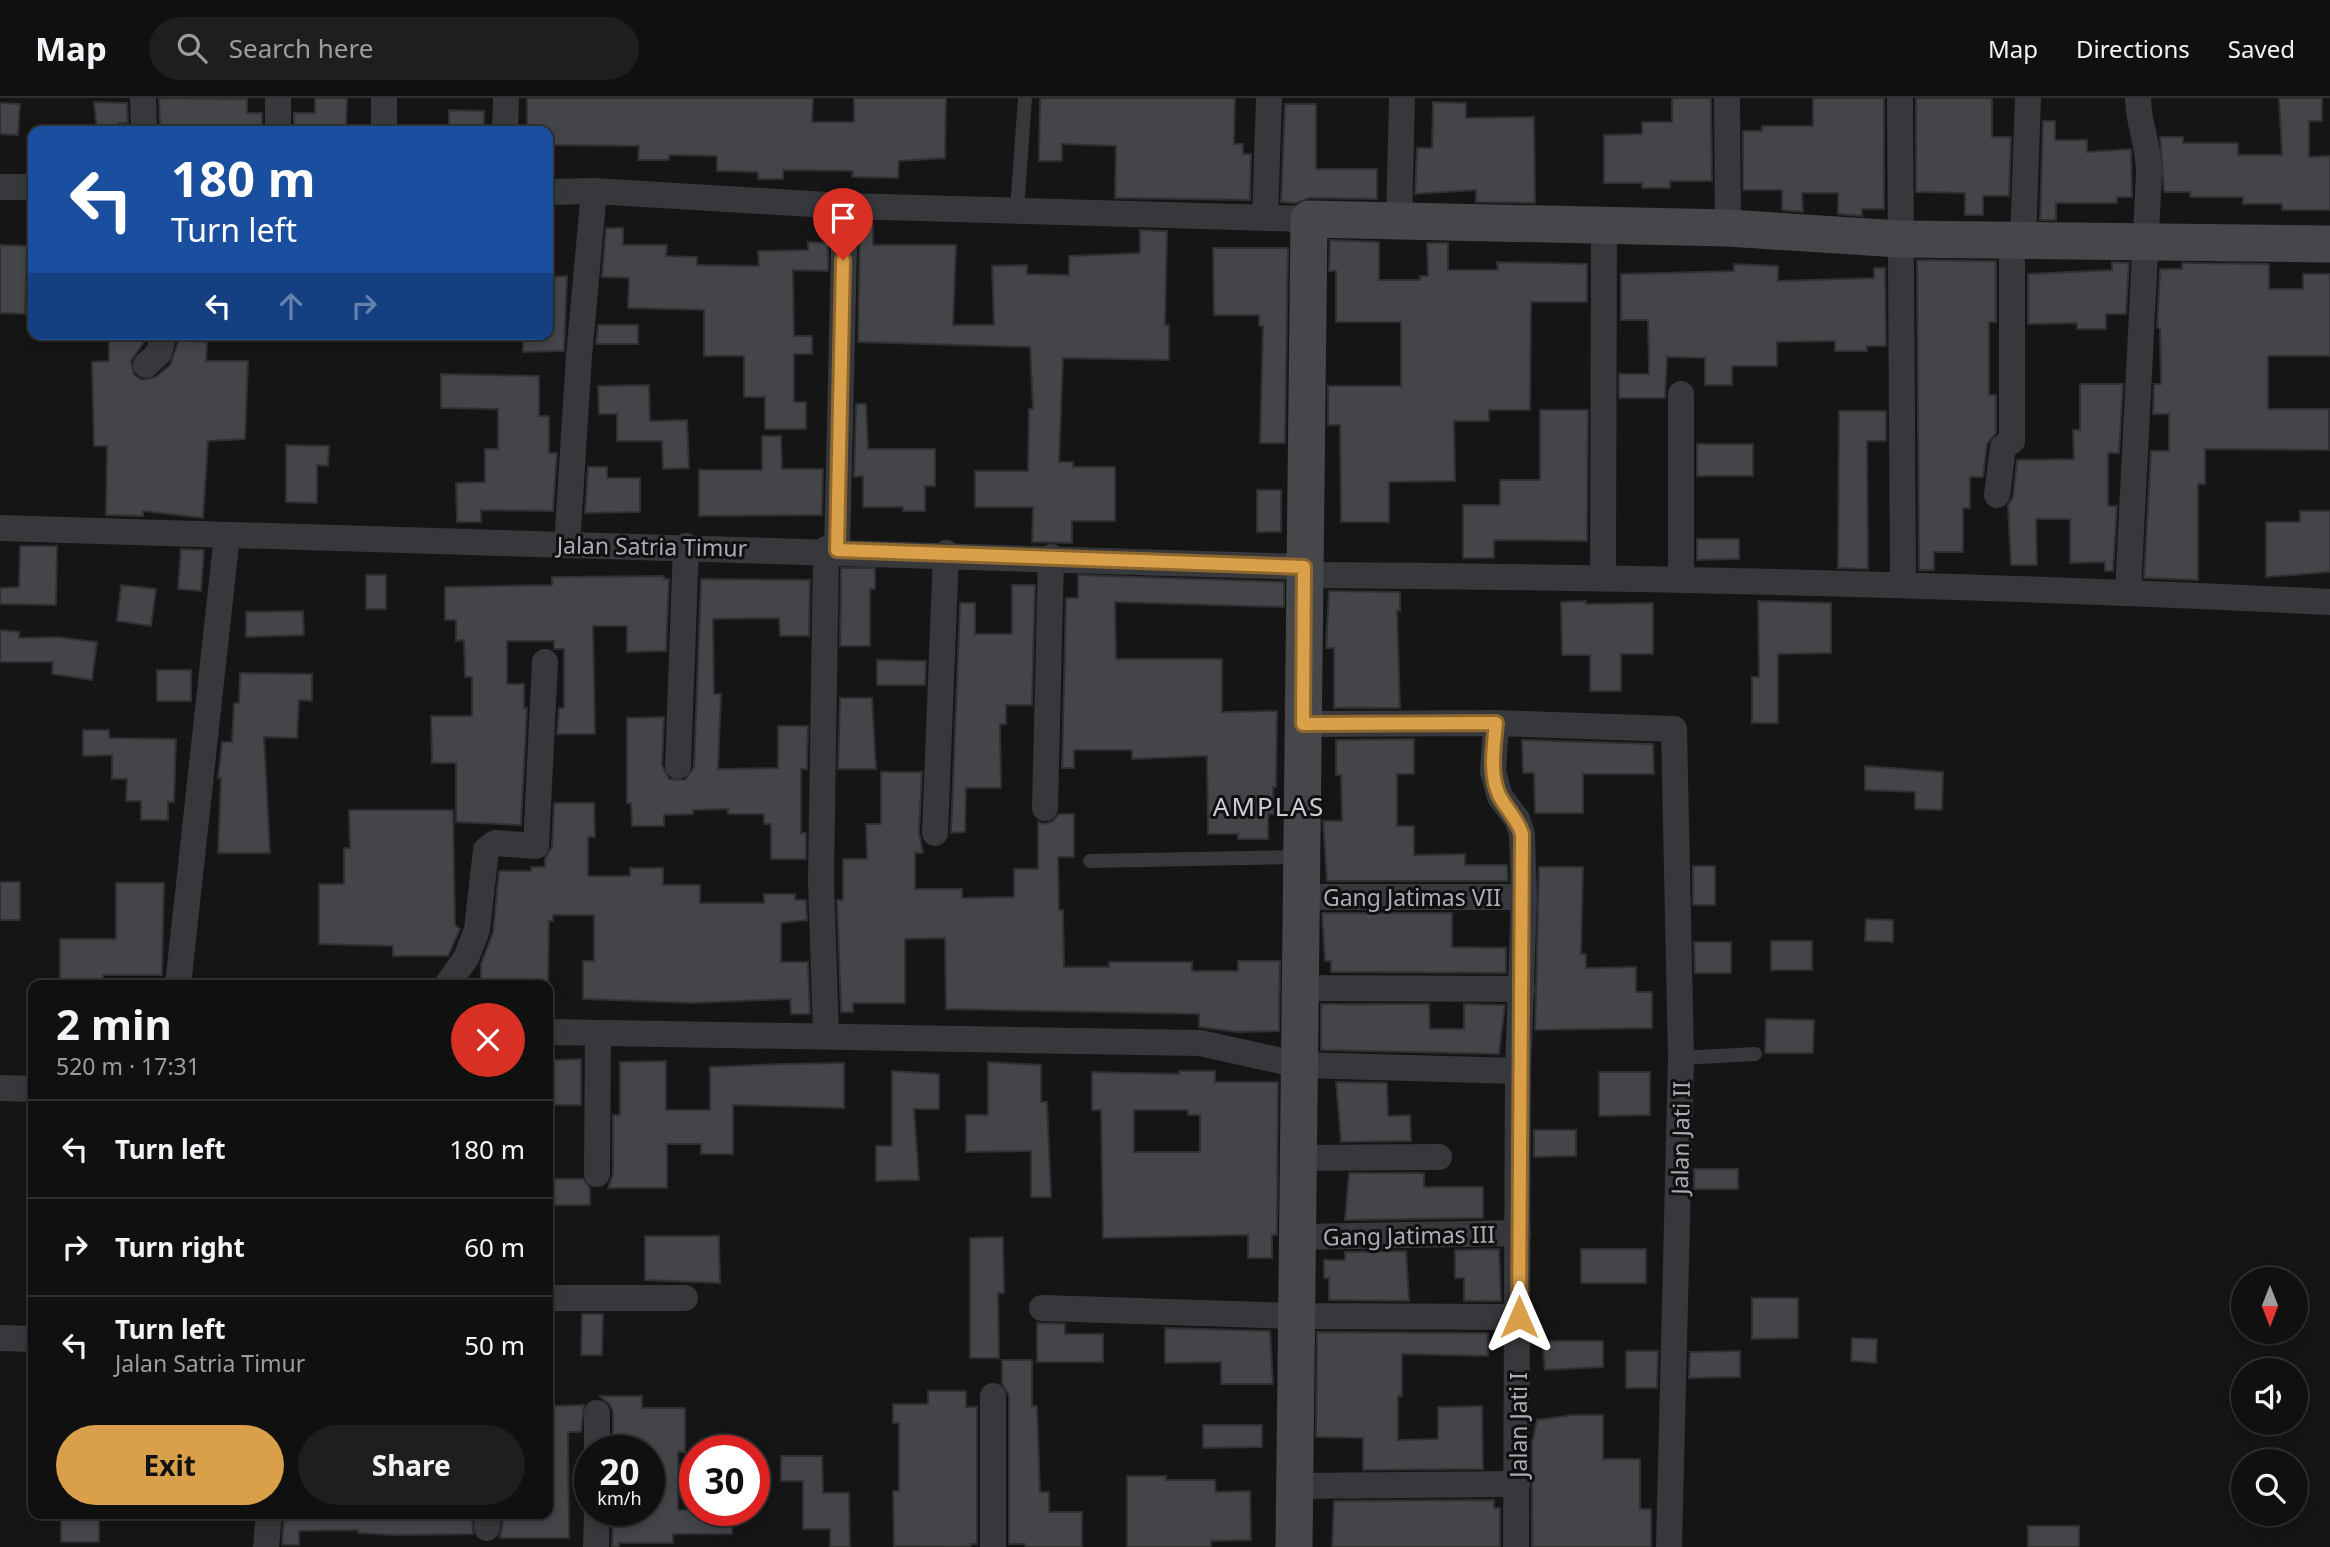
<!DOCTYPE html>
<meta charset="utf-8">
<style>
body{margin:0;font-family:"Noto Sans",sans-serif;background:#1e1e1e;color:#f1f3f6;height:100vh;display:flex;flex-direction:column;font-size:26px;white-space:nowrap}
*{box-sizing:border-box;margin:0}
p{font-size:23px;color:#9c9d9f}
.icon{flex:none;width:38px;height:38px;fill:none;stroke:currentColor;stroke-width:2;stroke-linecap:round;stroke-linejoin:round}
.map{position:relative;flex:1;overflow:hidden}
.details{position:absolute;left:28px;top:882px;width:525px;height:539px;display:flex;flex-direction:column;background:#101010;border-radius:14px;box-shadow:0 4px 10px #0003,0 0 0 2px #303030}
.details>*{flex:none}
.hud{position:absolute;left:28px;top:28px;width:525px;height:214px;border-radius:14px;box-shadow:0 4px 10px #0003,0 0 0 2px #303030;background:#1a4fa0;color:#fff;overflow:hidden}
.needle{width:46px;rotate:180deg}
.tools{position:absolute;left:2231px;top:1169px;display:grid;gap:14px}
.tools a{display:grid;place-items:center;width:77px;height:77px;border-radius:50%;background:#101010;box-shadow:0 4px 10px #0003,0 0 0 2px #303030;font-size:35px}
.speed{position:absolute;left:574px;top:1337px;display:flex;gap:14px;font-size:35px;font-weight:700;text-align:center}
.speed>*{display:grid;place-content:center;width:91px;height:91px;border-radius:50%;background:#101010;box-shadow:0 4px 10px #0003,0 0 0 2px #303030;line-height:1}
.speed small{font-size:18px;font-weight:400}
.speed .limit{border:10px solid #d22;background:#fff;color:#111}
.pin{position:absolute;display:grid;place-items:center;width:60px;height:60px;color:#fff;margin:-72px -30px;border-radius:50% 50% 50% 0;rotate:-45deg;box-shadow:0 0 7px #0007}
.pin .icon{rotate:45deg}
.me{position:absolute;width:77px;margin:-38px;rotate:0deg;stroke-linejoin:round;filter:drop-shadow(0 0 5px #0008)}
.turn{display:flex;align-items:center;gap:24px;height:147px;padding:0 28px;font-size:32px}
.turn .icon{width:91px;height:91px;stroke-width:2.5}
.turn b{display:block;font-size:49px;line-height:60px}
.lanes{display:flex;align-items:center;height:66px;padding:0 28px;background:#0003;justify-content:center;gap:35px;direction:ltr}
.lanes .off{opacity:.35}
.round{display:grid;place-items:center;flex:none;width:74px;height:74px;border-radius:37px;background:#1e1e1e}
.headline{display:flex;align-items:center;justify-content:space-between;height:119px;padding:0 28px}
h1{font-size:42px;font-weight:700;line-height:52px}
.action{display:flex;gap:14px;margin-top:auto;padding:14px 28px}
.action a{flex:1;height:80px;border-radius:42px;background:#da9f49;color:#111;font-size:28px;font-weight:700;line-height:80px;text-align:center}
.action a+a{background:#1e1e1e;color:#f1f3f6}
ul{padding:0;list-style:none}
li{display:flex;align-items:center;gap:21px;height:98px;padding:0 28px;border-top:2px solid #303030}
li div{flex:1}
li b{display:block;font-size:26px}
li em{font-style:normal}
header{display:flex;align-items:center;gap:42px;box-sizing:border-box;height:98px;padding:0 35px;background:#101010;border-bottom:2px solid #303030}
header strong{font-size:33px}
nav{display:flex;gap:38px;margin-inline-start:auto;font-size:24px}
.search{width:490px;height:63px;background:#1e1e1e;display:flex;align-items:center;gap:18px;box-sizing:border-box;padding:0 24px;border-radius:38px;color:#9c9d9f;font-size:26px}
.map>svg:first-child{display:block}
.building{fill:#444549;stroke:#2f3032;stroke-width:2;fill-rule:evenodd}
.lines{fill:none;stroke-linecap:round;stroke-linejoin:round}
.lane{stroke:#37383b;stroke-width:14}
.street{stroke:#37383b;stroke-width:26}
.secondary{stroke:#45474b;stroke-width:37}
.route-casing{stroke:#8e672f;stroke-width:18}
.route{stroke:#da9f49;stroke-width:12}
.labels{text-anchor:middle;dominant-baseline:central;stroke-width:6;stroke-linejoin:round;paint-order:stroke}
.street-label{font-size:23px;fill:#a9adb5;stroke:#101011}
.quarter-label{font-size:26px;letter-spacing:2px;fill:#c9ccd2;stroke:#101011}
</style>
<header>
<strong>Map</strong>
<div class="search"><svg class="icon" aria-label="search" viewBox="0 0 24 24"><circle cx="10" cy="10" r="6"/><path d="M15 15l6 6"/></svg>Search here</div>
<nav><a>Map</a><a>Directions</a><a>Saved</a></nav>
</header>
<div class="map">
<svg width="2330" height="1449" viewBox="0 0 2330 1449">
<rect width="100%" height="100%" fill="#151516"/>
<g class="building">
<path d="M159,0L247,1V15H262V33H160Z"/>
<path d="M315,0H347L346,33H294V15H315Z"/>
<path d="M527,0H813L812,24H854V0H946L945,60L899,63L898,80L852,79L853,73L783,72V81H758V74L717,73V58L669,57V62H638L639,48L548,47V33H527Z"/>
<path d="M1040,0H1235L1234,46H1243V56H1251L1250,102L1115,100L1116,48L1062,46V63H1039Z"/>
<path d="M1672,0H1711L1712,83H1670V90H1642V85H1604V37L1642,36V24H1672Z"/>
<path d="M1813,0H1884V111H1862V118L1838,116V95H1802L1803,114L1782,112V92H1743V33H1762V28H1813Z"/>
<path d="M1916,0H1992V39H2011L2009,98H1983V117H1965V95L1916,94Z"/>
<path d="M2279,0H2322V23H2309V59L2330,58V112H2282V106H2243V99H2190V94H2164L2160,39H2183V45H2238V57H2282Z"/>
<path d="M94,4L127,5L128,25H119V33H97Z"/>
<path d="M1433,4L1466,5V20L1534,19L1535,105L1476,104V92L1415,96L1417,50H1432Z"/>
<path d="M0,5L20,6L18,37L0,36Z"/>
<path d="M1285,6H1316V71H1377V101L1309,100L1296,105L1281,104Z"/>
<path d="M449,12L484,13V33H449Z"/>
<path d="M2043,23H2055V42H2087V54L2131,51L2132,99H2117V105H2056V122H2040Z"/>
<path d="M860,125H873V147H956L953,227H994L992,168L1027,167V176L1069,177V158L1140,155V132L1167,133L1165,227H1169V262L1063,260L1059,364H1073V369H1115V423H1072V445L1032,444L1033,409H975V373H1028L1029,311H1033L1030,249L858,244Z"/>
<path d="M606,130H623V147H667L666,158L697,159V167L759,168L758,153L808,152V144L828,145V173L793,172L794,238H812V256H794V304H806V331H765V299H744V258H704V212L628,210L629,180L602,179Z"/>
<path d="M1330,142L1379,144V182H1420V178H1428L1427,145H1448V172H1498L1497,164L1587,166V204H1531L1530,312H1489V323H1454L1455,383L1389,384V424H1341L1340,327H1328V288H1401V224H1336V173H1329Z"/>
<path d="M0,147L27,148L25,216L0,215Z"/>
<path d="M1213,150H1288L1285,345H1260L1263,228H1259V217H1214Z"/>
<path d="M1917,162L1996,163V224H1989V297H1996V335L1987,346L1983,379H1970V410H1963V454H1934V472H1919Z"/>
<path d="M2112,164L2129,165L2126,216H2106V231H2077V225L2028,226V176L2112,172Z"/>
<path d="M2182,165L2269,166V191H2303V176H2330V258H2268V311H2329V352L2205,351V386H2198V482L2144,480L2151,353H2169V316H2153L2154,286H2161L2160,230H2157L2160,171H2182Z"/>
<path d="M1734,166L1778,168V183L1874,180V170H1885L1886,248H1867V253H1835V243L1777,244V268H1732V287H1705V260L1667,259L1665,300H1619V276H1649L1648,222H1621V176L1734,173Z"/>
<path d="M567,178L564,253L523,254V236H548V179Z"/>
<path d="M598,227H638V246H596Z"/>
<path d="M109,236H142V241H146L131,263L134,277L142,282L156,279L170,267L179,242L207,244L206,263H248L245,341L208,343L203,420L143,413V418L106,417L107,348H94L92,264L109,263Z"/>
<path d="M441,276L539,278V318H549V355H557L553,413L481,412V424H457L456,385L485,384V351H498V311L441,310Z"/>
<path d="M2080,286H2123L2119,355H2108V408H2117L2113,473H2105V464L2070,465V421H2036L2037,467H2011L2008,408L2013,399L2017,362L2074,361L2073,332H2080Z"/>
<path d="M649,287L650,323L687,322L689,370L663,371L662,343H617V316H599L598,288Z"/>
<path d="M856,306H866L868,351H935V388H925V413H903V409H863V378L854,379Z"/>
<path d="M1540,312H1588L1587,443L1494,442V460H1463V407H1500V382H1540Z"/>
<path d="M1839,313H1886V343H1867L1868,471L1838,470Z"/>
<path d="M762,338H781L782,371H823L822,417L699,418V372H762Z"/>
<rect x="1697" y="346" width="56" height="32"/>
<path d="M286,347L329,348L328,368L317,367V405L286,404Z"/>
<path d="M588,369H607V380H640V414L585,415Z"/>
<rect x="1257" y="392" width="24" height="42"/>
<path d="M2300,413H2330V474L2266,479V424H2300Z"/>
<path d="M1697,441H1739V461L1697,462Z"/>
<path d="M20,448H57L56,507L0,506V490L19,489Z"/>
<path d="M181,451L204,452L201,493L178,491Z"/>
<path d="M841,470H875V491H870V548H840Z"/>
<rect x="366" y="477" width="20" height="34"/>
<path d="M1078,477L1284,484V509L1115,504L1116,561H1222V614L1277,613L1276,689H1273L1274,716H1268V741H1238V736H1208L1207,658L1132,661V652H1074V670H1062L1066,500H1078Z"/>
<path d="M664,478V481H669L666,553L627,554V528H593L595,636H557L559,610H564V551H554V543H507V586H524V610H527L521,727L456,724V665H432L431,618H472V579H465L464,542L456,543V522H445V489L552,487V479Z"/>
<path d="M701,481L810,482L809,538H780L779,520L713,521L714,596H721L718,671L778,670V628H808L807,671H801V735H806V761H771V726H764V716H728V711L693,712V716L664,717V728H632L631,705H627V620L664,619L662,667L669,681L685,682L694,669Z"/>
<path d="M121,487L156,491L151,528L117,523Z"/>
<path d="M1012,487H1035L1032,607H1006V626H1000L1001,690H966L965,734L951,735L960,505H975V536H1012Z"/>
<path d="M1329,493L1400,494V513H1397L1400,610H1334V550H1326Z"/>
<path d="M1586,503V506L1653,505V556H1621V593H1590V557H1562L1561,504Z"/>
<path d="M1758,503L1831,505V555L1778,556V625H1752V579H1759Z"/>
<path d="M303,513L304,537L246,539V514Z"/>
<path d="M0,532L19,534V540L57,539L97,544L92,582L52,576L53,564H0Z"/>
<path d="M877,562L926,563L925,587H877Z"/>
<rect x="157" y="572" width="34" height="31"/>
<path d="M240,575L312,576V603L299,602L297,640L264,639L270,755H218L221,680H218L222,644H232L234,605H239Z"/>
<path d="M840,600H872L876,671H838Z"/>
<path d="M83,632H109V640L176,641L174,704H168V722H141V703H126L127,681H112V657L83,658Z"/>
<path d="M1414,641V676H1397V728H1414V757L1465,756V767H1507L1508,783H1327L1323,723H1342L1341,677H1336V642Z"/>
<path d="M1522,642L1653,646L1654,676H1583V715H1535L1534,675H1523Z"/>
<path d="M1865,668L1943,674L1942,712L1915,711V694L1865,692Z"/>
<path d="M881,674H922L919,734L923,755H915V791H962V800L1014,799V771H1038V724L1045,726L1053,723L1059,716H1074V759H1058L1059,812H1063L1064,869H1109V864H1192V873H1238V863H1280L1279,933L1238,934L1199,929V916L946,911L945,840L905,841V905H853V914H841L837,802H843V761H867L866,726H881Z"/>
<path d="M554,705H594L595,739H588V778H630V770H663V787H700V805H764V796H795V802H806L807,822L781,825V864H808L810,916H791L790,901L693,905L583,901V863H594V817H553V823H549L548,887H481V866L493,834L499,773H531V769H545V760L552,749Z"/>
<path d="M349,712H453L455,827L460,831L448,858H393V848L319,846V786H344V750H350Z"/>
<rect x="1693" y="768" width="22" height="39"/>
<path d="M1539,769H1583L1581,856H1586V870L1636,869V894H1652V930L1535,932Z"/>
<rect x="0" y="784" width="20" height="38"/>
<path d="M116,785H164L162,877H103V887H60V841H116Z"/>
<path d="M1322,815H1452V849L1506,850V875L1331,874V863H1325Z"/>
<path d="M1866,821L1893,822V844L1865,843Z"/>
<rect x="1771" y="843" width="41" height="29"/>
<path d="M1694,844H1731V875H1695Z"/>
<path d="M1321,906H1429L1430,931H1464V906L1505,907L1499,956L1321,952Z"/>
<path d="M1766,921L1814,922L1813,955H1765Z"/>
<path d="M581,961V1007H548V962Z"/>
<path d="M666,963V1012H710V969L783,966L844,965V1010L733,1007V1056H701V1046H667V1090H608L613,1076V1017H620V964Z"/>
<path d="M988,964L1041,967V1004H1047L1051,1099H1031V1053L966,1054V1017H988Z"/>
<path d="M892,973L939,976V1011H914L919,1082L876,1083V1048H892Z"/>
<path d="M1179,973H1215V984H1278L1277,1137H1272V1160H1248V1137L1103,1140L1101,1012H1092V974L1179,976ZM1134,1012H1188V1017H1200V1054H1134Z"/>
<path d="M1599,974H1650V1017L1599,1018Z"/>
<path d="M1336,984L1387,985L1388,1018L1410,1017L1411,1043L1341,1044Z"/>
<path d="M1534,1032H1576V1058L1534,1059Z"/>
<rect x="1694" y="1071" width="44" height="20"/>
<path d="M1349,1075H1424V1089H1483V1120L1345,1122Z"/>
<path d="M548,1081H583L590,1090V1107H548Z"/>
<path d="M645,1138H719L720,1185L645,1182Z"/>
<path d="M1003,1139L1004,1195H998L999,1260H970V1140Z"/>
<path d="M1499,1151L1501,1203H1464V1180H1455V1152Z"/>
<rect x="1581" y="1151" width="65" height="34"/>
<path d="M1406,1153L1409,1203L1329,1202V1180H1324V1162H1345V1154Z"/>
<path d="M1752,1200H1798V1240L1752,1241Z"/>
<path d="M582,1216H603L602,1257H581Z"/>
<path d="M1037,1225L1065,1226V1236H1103V1264H1037Z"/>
<path d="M1165,1230L1270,1233L1273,1286H1221V1264L1165,1265Z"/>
<path d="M1317,1234L1488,1235V1258L1402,1256V1298H1398V1342L1438,1341V1309L1482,1308L1483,1371L1363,1372V1340L1316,1339Z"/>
<path d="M1852,1240L1877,1241L1876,1265L1851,1263Z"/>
<path d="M1542,1243H1603V1269L1545,1272Z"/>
<path d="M1626,1253H1658L1657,1290H1626Z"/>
<path d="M1740,1253V1279L1689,1280L1690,1254Z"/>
<path d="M1002,1262H1032V1308H1037L1040,1394H1049V1414H1082V1449H1025V1446H1009V1298L1002,1285Z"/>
<path d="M928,1293H966V1309H977V1446H971V1449L894,1448L893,1393H899V1325H893V1306H928Z"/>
<path d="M600,1298H642V1310H685V1354H678V1412H732V1436H673V1445H619V1449H612L613,1417L649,1413V1353H613V1314L610,1307Z"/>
<path d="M584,1307L581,1334H568L569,1440H500L504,1416H550L548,1308Z"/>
<path d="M1573,1317H1603V1361H1640V1411H1651V1449H1532V1345L1537,1322Z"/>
<path d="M1203,1327H1262V1349L1203,1350Z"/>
<path d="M781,1358H822L823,1395H849L850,1449H830V1431H803V1383H781Z"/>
<path d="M1127,1378H1166V1382H1215L1216,1394L1250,1393L1251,1442L1211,1443V1449H1127Z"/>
<path d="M1494,1402V1410H1500V1449H1332L1334,1403Z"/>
<rect x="61" y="1416" width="38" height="28"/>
<path d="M284,1416H472L473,1436L394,1437L358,1435V1432L299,1433V1447H282Z"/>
<rect x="2028" y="1428" width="51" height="21"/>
</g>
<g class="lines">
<g class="lane">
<path d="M1017,112L1025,0"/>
<path d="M1090,763L1300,759"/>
<path d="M1681,960L1755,956"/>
</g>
<g class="street">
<path d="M143,0L144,33"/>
<path d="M1727,0L1728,130"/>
<path d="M1900,0L1903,486"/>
<path d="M278,33V0"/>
<path d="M384,33V0"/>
<path d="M505,33L506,0"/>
<path d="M0,89H33"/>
<path d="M548,94L594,93L845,108L1309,121"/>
<path d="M1265,120L1269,0"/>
<path d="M1399,124L1402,0"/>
<path d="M2023,144L2028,0"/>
<path d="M146,267L159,255L164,236"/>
<path d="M1997,397L2003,349L2012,343V144"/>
<path d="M0,430C435,443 870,452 1304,469"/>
<path d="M567,447L579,258L594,93"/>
<path d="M826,451L821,782L826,938"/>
<path d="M837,452L845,108"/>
<path d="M1304,477C1647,479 1988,487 2330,504"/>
<path d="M1603,479L1604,128"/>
<path d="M1681,480V296"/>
<path d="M2128,494L2149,75C2149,46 2138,26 2138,0"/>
<path d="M1496,625L1493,674L1500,699L1517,721L1522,736L1524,799L1518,973L1516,1449"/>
<path d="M1303,626L1496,625L1674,631L1681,960L1669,1449"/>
<path d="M678,668L686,448"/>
<path d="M1045,710L1051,459"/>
<path d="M935,735L946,455"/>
<path d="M1300,799H1524"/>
<path d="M178,887L227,437"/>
<path d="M447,887L466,860L477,832L486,752L495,745L536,748L545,564"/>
<path d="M1299,890L1522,891"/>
<path d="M548,934L1200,945L1300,967L1518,973"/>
<path d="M0,990L33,991"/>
<path d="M1299,1060L1439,1059"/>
<path d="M597,1076L598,935"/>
<path d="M1299,1139L1518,1135"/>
<path d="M548,1200H685"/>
<path d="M1042,1210L1296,1218L1519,1219"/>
<path d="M0,1240L33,1241"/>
<path d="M993,1298V1449"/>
<path d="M597,1315V1353"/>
<path d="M1295,1388L1517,1386"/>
<path d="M487,1430L488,1416"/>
<path d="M266,1449L269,1416"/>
<path d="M596,1449L597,1412"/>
</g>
<path class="secondary" d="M1294,1449L1309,121L1728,130L1899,141L2330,146"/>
</g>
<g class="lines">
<g class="route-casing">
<path id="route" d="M843,162L837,452L1304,469L1303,626L1496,625C1494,648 1489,675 1499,697C1506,711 1517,720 1522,736L1519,1219"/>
</g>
<use href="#route" class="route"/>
</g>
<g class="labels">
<g class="street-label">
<text transform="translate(652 448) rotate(1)">Jalan Satria Timur</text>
<text x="1412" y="799">Gang Jatimas VII</text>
<text transform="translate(1680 1040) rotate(-89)">Jalan Jati II</text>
<text transform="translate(1409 1137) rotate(-1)">Gang Jatimas III</text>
<text transform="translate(1518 1327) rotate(-90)">Jalan Jati I</text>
</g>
<g class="quarter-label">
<text x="1269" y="708">AMPLAS</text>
</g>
</g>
</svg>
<div class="tools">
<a><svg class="needle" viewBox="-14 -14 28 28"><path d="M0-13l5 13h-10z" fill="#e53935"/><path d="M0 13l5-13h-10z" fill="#9c9d9f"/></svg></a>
<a><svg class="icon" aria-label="sound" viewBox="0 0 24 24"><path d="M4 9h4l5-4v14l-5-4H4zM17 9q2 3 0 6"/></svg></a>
<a><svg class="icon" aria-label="search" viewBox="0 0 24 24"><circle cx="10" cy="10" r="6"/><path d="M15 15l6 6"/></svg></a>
</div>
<div class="speed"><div>20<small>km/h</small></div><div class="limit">30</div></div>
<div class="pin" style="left:843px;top:162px;background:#d93025"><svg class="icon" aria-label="arrive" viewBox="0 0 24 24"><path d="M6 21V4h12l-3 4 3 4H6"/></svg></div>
<svg class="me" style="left:1519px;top:1219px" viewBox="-20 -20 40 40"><path d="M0-17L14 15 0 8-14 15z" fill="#da9f49" stroke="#fff" stroke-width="4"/></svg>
<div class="hud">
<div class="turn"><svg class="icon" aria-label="left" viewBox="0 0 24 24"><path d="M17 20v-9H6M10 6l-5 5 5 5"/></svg><div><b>180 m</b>Turn left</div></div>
<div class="lanes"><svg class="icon" aria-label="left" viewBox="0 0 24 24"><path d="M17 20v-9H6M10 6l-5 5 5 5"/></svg><svg class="icon off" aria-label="ahead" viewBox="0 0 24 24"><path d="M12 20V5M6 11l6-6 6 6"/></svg><svg class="icon off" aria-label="right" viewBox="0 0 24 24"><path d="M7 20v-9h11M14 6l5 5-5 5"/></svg></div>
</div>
<section class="details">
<div class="headline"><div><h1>2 min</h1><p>520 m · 17:31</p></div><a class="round" style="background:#d93025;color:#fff"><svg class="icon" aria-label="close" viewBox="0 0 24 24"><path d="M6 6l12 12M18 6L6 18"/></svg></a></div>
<ul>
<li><svg class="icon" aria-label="left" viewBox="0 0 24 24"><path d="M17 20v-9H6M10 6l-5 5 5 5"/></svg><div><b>Turn left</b></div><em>180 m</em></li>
<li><svg class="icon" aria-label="right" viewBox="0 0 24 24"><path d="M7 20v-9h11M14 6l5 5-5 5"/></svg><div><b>Turn right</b></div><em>60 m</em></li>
<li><svg class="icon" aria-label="left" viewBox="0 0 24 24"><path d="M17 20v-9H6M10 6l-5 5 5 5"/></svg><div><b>Turn left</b><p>Jalan Satria Timur</p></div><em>50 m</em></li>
</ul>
<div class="action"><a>Exit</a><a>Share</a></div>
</section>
</div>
